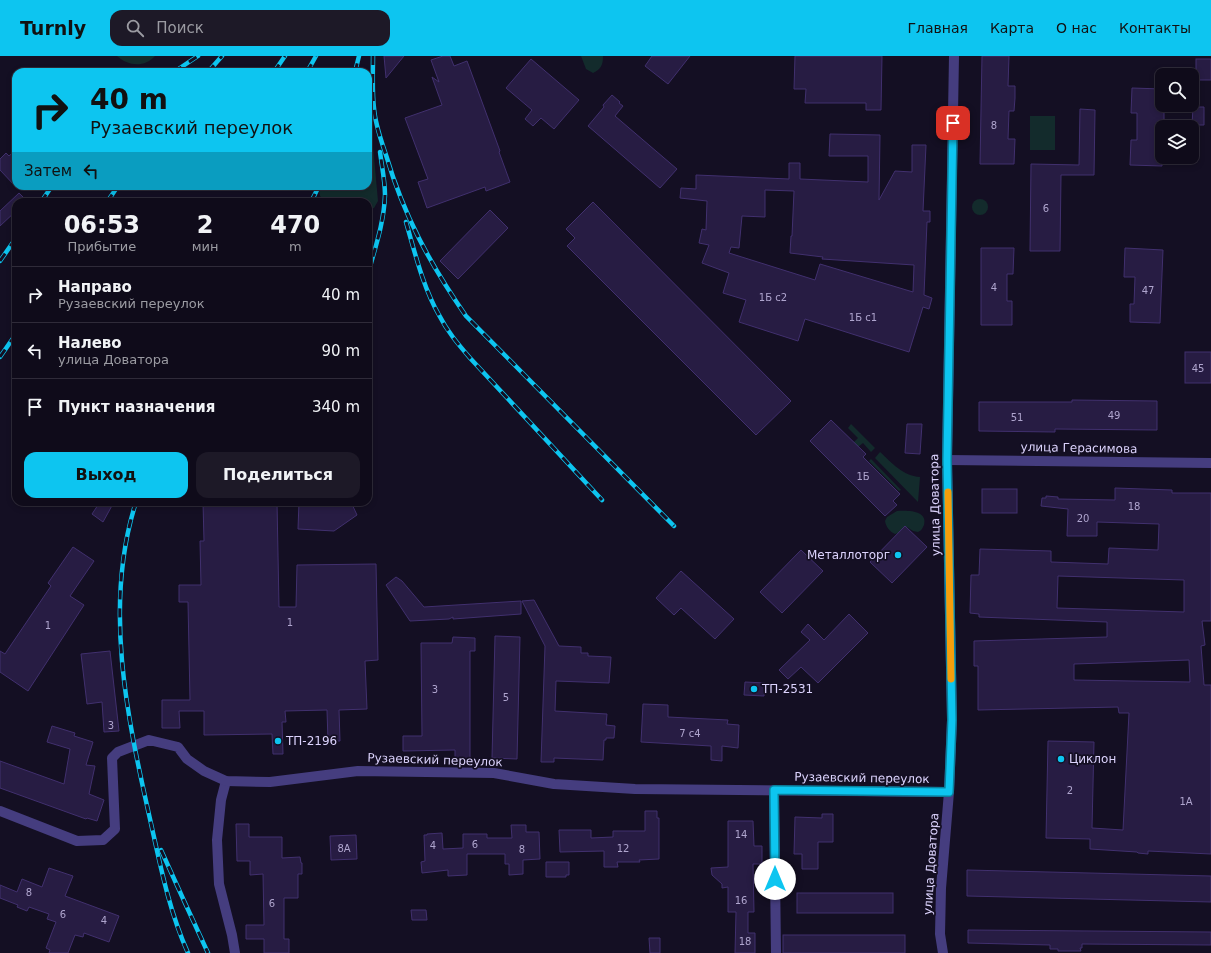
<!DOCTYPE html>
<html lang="ru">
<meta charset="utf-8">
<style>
body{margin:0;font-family:"DejaVu Sans",sans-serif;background:#1d1927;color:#f1f3f6;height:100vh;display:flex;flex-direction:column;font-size:15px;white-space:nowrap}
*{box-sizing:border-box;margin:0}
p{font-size:13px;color:#9b9ba2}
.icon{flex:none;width:22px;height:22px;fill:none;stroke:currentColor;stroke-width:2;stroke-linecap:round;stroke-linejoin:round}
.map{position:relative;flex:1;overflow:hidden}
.details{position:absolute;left:12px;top:142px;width:360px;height:308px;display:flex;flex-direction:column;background:#0f0b1a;border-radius:12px;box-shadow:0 2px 6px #0003,0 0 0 1px #2f2b39}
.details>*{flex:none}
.hud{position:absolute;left:12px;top:12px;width:360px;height:122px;border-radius:12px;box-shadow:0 2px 6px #0003,0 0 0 1px #2f2b39;background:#0dc5f0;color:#111;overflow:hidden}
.fabs{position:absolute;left:1155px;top:12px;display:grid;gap:8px}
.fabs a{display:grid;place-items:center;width:44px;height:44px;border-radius:8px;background:#0f0b1a;box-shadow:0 2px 6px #0003,0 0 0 1px #2f2b39;font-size:20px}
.pin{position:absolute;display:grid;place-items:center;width:34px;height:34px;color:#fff;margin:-17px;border-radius:8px;box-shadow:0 2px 6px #0006}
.me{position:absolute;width:44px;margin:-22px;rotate:0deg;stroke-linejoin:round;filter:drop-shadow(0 0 3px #0008)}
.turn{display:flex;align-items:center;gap:14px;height:84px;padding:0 12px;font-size:18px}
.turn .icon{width:52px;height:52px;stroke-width:2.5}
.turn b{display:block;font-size:28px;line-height:34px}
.then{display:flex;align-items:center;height:38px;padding:0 12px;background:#0003;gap:8px;font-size:15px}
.eta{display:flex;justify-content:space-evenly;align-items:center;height:68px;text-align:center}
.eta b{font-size:24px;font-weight:700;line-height:28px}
.primary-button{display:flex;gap:8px;margin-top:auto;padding:8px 12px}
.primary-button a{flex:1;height:46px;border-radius:12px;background:#0dc5f0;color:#111;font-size:16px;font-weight:700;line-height:46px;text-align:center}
.primary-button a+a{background:#1d1927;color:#f1f3f6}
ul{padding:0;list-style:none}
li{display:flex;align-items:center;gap:12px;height:56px;padding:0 12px;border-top:1px solid #2f2b39}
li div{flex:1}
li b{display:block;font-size:15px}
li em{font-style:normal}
header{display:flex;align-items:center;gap:24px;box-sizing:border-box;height:56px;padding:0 20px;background:#0dc5f0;color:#111}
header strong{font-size:19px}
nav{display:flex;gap:22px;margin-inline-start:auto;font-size:14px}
.search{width:280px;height:36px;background:#1d1927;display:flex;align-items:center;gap:10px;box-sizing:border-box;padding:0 14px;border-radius:12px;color:#9b9ba2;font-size:15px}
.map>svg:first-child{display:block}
.green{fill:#132b2c}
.building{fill:#271c43;stroke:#41306e;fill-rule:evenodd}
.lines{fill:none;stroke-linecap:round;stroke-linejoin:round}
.minor{stroke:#453d7f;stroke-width:10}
.rail-casing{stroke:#0dc5f0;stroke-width:4.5}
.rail{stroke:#140f23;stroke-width:3;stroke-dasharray:9;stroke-linecap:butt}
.route-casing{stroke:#08809c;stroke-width:10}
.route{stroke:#0dc5f0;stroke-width:7}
.slow{stroke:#f59e0b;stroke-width:7}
.poi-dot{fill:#0dc5f0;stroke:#140f23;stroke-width:1.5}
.labels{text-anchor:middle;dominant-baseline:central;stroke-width:3.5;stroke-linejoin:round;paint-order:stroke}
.number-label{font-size:10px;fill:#afa5ce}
.street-label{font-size:12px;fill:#dcd3fd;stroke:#140f23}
.poi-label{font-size:12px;fill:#dcd3fd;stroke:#140f23;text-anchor:start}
</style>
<header>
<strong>Turnly</strong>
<div class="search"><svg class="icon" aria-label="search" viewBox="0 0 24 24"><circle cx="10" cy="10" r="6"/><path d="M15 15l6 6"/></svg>Поиск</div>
<nav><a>Главная</a><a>Карта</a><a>О нас</a><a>Контакты</a></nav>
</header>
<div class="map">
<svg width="1211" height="897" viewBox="0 0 1211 897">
<rect width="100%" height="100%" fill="#140f23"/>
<g class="green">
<path d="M117,0H155C144,12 128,10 117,0Z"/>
<path d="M581,0H603C603,9 601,13 593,17L586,13Z"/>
<rect x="1030" y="60" width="25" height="34"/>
<path d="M368,78L371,82L373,90L378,145L374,152L368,154V146H325C319,140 318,137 321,130H368Z"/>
<circle cx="980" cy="151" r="8"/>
<path d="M851,368L875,392L871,396L863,387L858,391L853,387L858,382L848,372Z"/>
<path d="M880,396C892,407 903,420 920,421L918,446L875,402Z"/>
<path d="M871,403L901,434L899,435L869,405Z"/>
<path d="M897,455C907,454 928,454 924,469C922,473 922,474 918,476L913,475L907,471C902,472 900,477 895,478C890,476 886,471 885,465L887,461Z"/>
</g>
<g class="building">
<path d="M384,0H404L386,22Z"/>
<path d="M443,0H450L454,10L467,5L500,95L499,96L510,126L486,135L485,131L427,152L418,126L428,123L405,62L442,49L432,21L439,26L431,4Z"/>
<path d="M652,0H690L668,28L645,10Z"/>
<path d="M795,0H882L881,54H866V47H805L806,33H794Z"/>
<path d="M982,0H1009L1008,30H1015V42L1014,55H1009L1008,83H1015L1014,108H980Z"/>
<path d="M531,3L579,44L554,73L541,62L533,70L525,63L532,54L506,32Z"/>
<rect x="1196" y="3" width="15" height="21"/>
<path d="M1132,32L1162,33V49H1164V71H1162V110L1130,109L1131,84H1137V57H1131Z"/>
<path d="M612,39L620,46L619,47L623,50L615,60L677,113L660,132L588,70L604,51L603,49Z"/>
<path d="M1193,51H1204V69H1192Z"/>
<path d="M1080,53L1095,54L1094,119H1061L1060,195H1030L1031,108L1079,109Z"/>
<path d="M830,78L880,79L879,144L895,115L912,116V89H926L923,155H930V166H927L924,239L932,242L929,253L923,251L909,296L805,263L798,285L739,266L746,244L723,237L729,217L702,207L709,189L699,187L702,173L706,174L707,145L680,142L681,132L696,133V119L789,123V107H800V123L868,126V100H829ZM765,134L794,135L792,180H791L790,197L823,201L822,203L914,209L913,236L820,208L815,224L729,197L731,191L739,192L742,160L765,161Z"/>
<path d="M16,94V131L0,114V103L6,97L9,100Z"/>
<path d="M19,137L27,145L25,146H16V155L0,170V155Z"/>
<path d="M593,146L791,345L756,379L567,190L575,182L566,173Z"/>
<path d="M490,154L508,172L458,223L440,205Z"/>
<path d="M981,192H1014L1013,218H1007V245H1012V269H981Z"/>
<path d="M1125,192L1163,194L1160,267L1130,266V248H1134L1135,221H1124Z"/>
<rect x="1185" y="296" width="26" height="31"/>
<path d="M1072,344L1157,345V374L1055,373V376L979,375V346H1072Z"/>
<path d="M831,364L866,398L863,401L900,438L893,445L897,449L885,460L810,385Z"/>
<path d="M907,368H922L920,398L905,397Z"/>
<path d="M1115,432L1172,434V437H1211V565H1202L1205,589L1201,590L1204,629H1211V798L1148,795V798L1138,797L1137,796L1090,793V783L1046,782L1048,685L1094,686L1092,772L1123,774L1129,657H1119L1118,651L978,654V610H974V585L1107,581V566L979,561V558L970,557L971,519H979L980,493L1051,495V506L1108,508L1109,492L1158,494L1159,468L1097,466V480H1067L1068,453L1041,450L1042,442H1046V440L1058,441V443L1115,444ZM1058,520L1184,524V556L1057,552ZM1189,604L1190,626L1074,624V608Z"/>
<rect x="982" y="433" width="35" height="24"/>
<path d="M100,446H114L103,466L92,458Z"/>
<path d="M203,446H277L279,551H296L297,509L376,508L378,604L365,605L367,653L339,654L340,685H328L327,654L285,655L286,666H282L283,698H273L272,678L204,679V655H179L180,672H162V644H190L188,546H179V529H201L200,485H204Z"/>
<path d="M299,446H351L357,459L334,475L298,473Z"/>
<path d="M905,470L927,491L892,527L870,506Z"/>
<path d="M73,491L94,505L70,540L84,549L28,635L0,616V595L5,598L11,589L51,530L48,527Z"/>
<path d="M801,494L823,515L782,557L760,536Z"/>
<path d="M681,515L734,563L715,583L681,552L674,559L656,542Z"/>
<path d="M396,521L402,525L424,551L521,545V558L453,563V561L449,563L410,565L386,529Z"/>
<path d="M534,544L559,590L581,591V597H588V600L611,601L609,627L556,625L555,655L607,658L606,669L615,670L614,682H606V684H604L603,704L554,702V706H541L545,590L522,545Z"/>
<path d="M849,558L868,577L818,627L801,611L788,623L779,614L810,584L801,576L808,568L824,584Z"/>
<path d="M495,580L520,581L517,703L492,702Z"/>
<path d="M453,581L475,582V595H470V703L455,702V694L403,695V680H422L421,587H452Z"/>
<path d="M110,595L119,675L104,676L102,646L87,648L81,598Z"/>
<path d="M745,626L765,627L764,640L744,639Z"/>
<path d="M643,648L668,649V661L728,664L727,668L739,669L738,692L722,690V705L711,704V690L641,686Z"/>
<path d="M52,670L75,677L74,680L93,686L86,709L95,710L89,738L104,744L97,765L87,762L86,763L0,732V705L64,728L70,693L47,686Z"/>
<path d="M645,755H657V762H659V803L639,804L640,806H617L618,811H604V795L560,796L559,774H591V782L613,781V775H645Z"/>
<path d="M822,758H833V786H818V813H802V798H794L795,761L822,762Z"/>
<path d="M728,765H753L754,790H762V808H753L754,856H748V877H755V897H735L736,856H728V831L722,832V828L712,819L711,812L728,811Z"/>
<path d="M236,768H249V781H282V802L300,801L301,807H302V818H298V842H284V883H289V897H264V883H246V869H264L263,818L250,819V805H237Z"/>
<path d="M511,769H526V776H539L540,803L523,804V818L509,819V808H505V798H467V819L448,820V814L422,817L421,806L425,805L424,779H427V778L442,777L443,793L463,792V778H487V782H512Z"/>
<path d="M356,779L357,803L331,804L330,780Z"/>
<path d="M546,806H569V819H566V821H546Z"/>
<path d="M49,812L73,820L65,840L119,860L109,886L84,877L83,881L75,879L68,897H49L50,894L46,892L56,866L47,863L49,858L29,851L27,855L17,851L18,849L0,842V829L17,836L22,823L42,831Z"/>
<path d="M967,814L1211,820V846L967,840Z"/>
<rect x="797" y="837" width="96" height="20"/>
<path d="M411,854H426L427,864H412Z"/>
<path d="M968,874L1211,876V889L1082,888V892H1080L1081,895H1058V893H1050V889L968,887Z"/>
<rect x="783" y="879" width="122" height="18"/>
<path d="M649,882H660V897H650Z"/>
</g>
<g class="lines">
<g class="minor">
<path d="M947,404L1211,407"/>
<path d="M226,725L221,744L217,784L219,828L232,879L235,897"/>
<path d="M774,734L776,897"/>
<path d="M0,755L77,785L103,784L115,773L112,702L118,696L149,684L178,691L187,703L204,715L226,725L270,726L358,715L494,717L554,728L635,733L949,736"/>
<path d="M943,897L940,878L941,832L949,736L952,664L947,404L954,0"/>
</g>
<g class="rail-casing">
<g id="rail">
<path d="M373,0C373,17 372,35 374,52C375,68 381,84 386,99C404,160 430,208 466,260L674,470"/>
<path d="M174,16L198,0"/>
<path d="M208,16L222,0"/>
<path d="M274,16L285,0"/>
<path d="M307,16L316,0"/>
<path d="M355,16L359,0"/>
<path d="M41,146L52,130"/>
<path d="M107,146L118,130"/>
<path d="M311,146L319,130"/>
<path d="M406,166C415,197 423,231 439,259C447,275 458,288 470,302L602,444"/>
<path d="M0,205L16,182"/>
<path d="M368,218C375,192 384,167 385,139C385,125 382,111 380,96"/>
<path d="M0,301L16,278"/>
<path d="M136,446C103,549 127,661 150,763C160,808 169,855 188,897"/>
<path d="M161,794L185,847L208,897"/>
</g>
</g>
<use href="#rail" class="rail"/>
</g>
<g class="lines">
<g class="route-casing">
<path id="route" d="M775,823L774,734L949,736L952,664L947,404L953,67"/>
</g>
<use href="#route" class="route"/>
<path class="slow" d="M948,436L951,623"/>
</g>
<g class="poi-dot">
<circle cx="898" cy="499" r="4"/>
<circle cx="754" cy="633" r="4"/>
<circle cx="278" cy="685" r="4"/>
<circle cx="1061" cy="703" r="4"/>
</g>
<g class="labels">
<g class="number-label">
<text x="994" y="69">8</text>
<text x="1046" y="152">6</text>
<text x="994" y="231">4</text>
<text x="1148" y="234">47</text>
<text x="773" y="241">1Б с2</text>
<text x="863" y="261">1Б с1</text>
<text x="1198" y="312">45</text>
<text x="1114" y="359">49</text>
<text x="1017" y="361">51</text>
<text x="863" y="420">1Б</text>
<text x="1134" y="450">18</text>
<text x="1083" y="462">20</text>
<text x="290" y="566">1</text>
<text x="48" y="569">1</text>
<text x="435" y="633">3</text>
<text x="506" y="641">5</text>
<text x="111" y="669">3</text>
<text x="690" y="677">7 с4</text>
<text x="1070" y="734">2</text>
<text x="1186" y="745">1А</text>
<text x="741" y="778">14</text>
<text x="475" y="788">6</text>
<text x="433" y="789">4</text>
<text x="344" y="792">8А</text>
<text x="623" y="792">12</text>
<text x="522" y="793">8</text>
<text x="29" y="836">8</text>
<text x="741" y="844">16</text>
<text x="272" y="847">6</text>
<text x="63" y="858">6</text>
<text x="104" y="864">4</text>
<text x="745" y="885">18</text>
</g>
<g class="street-label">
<text transform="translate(1079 392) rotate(1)">улица Герасимова</text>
<text transform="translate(935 449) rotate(-91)">улица Доватора</text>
<text transform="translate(435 704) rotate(2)">Рузаевский переулок</text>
<text transform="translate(862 722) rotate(1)">Рузаевский переулок</text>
<text transform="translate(931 808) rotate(-86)">улица Доватора</text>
</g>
<g class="poi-label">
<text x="890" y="499" text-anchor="end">Металлоторг</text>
<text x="762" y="633">ТП-2531</text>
<text x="286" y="685">ТП-2196</text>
<text x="1069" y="703">Циклон</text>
</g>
</g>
</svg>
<div class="fabs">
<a><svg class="icon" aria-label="search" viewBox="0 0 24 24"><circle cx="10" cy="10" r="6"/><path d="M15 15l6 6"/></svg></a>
<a><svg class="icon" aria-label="layers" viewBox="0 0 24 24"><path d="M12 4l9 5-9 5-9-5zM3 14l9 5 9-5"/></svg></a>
</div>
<div class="pin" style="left:953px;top:67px;background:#d93025"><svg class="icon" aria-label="arrive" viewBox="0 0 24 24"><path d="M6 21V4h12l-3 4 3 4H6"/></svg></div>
<svg class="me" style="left:775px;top:823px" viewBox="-20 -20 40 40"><circle r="19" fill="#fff"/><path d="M0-13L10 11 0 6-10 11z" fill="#0dc5f0"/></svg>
<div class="hud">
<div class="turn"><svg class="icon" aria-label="right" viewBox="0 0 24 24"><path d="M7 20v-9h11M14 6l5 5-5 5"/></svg><div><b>40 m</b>Рузаевский переулок</div></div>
<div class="then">Затем<svg class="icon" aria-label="left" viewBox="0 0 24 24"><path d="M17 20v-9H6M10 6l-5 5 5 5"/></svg></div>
</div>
<section class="details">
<div class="eta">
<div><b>06:53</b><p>Прибытие</p></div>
<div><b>2</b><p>мин</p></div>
<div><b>470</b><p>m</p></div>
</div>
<ul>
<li><svg class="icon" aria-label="right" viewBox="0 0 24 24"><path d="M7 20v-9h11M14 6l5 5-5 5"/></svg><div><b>Направо</b><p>Рузаевский переулок</p></div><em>40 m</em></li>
<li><svg class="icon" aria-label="left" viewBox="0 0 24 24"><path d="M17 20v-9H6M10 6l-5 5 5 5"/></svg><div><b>Налево</b><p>улица Доватора</p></div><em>90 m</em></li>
<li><svg class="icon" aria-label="arrive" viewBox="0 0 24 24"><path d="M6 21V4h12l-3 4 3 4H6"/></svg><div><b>Пункт назначения</b></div><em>340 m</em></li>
</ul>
<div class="primary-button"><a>Выход</a><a>Поделиться</a></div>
</section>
</div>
